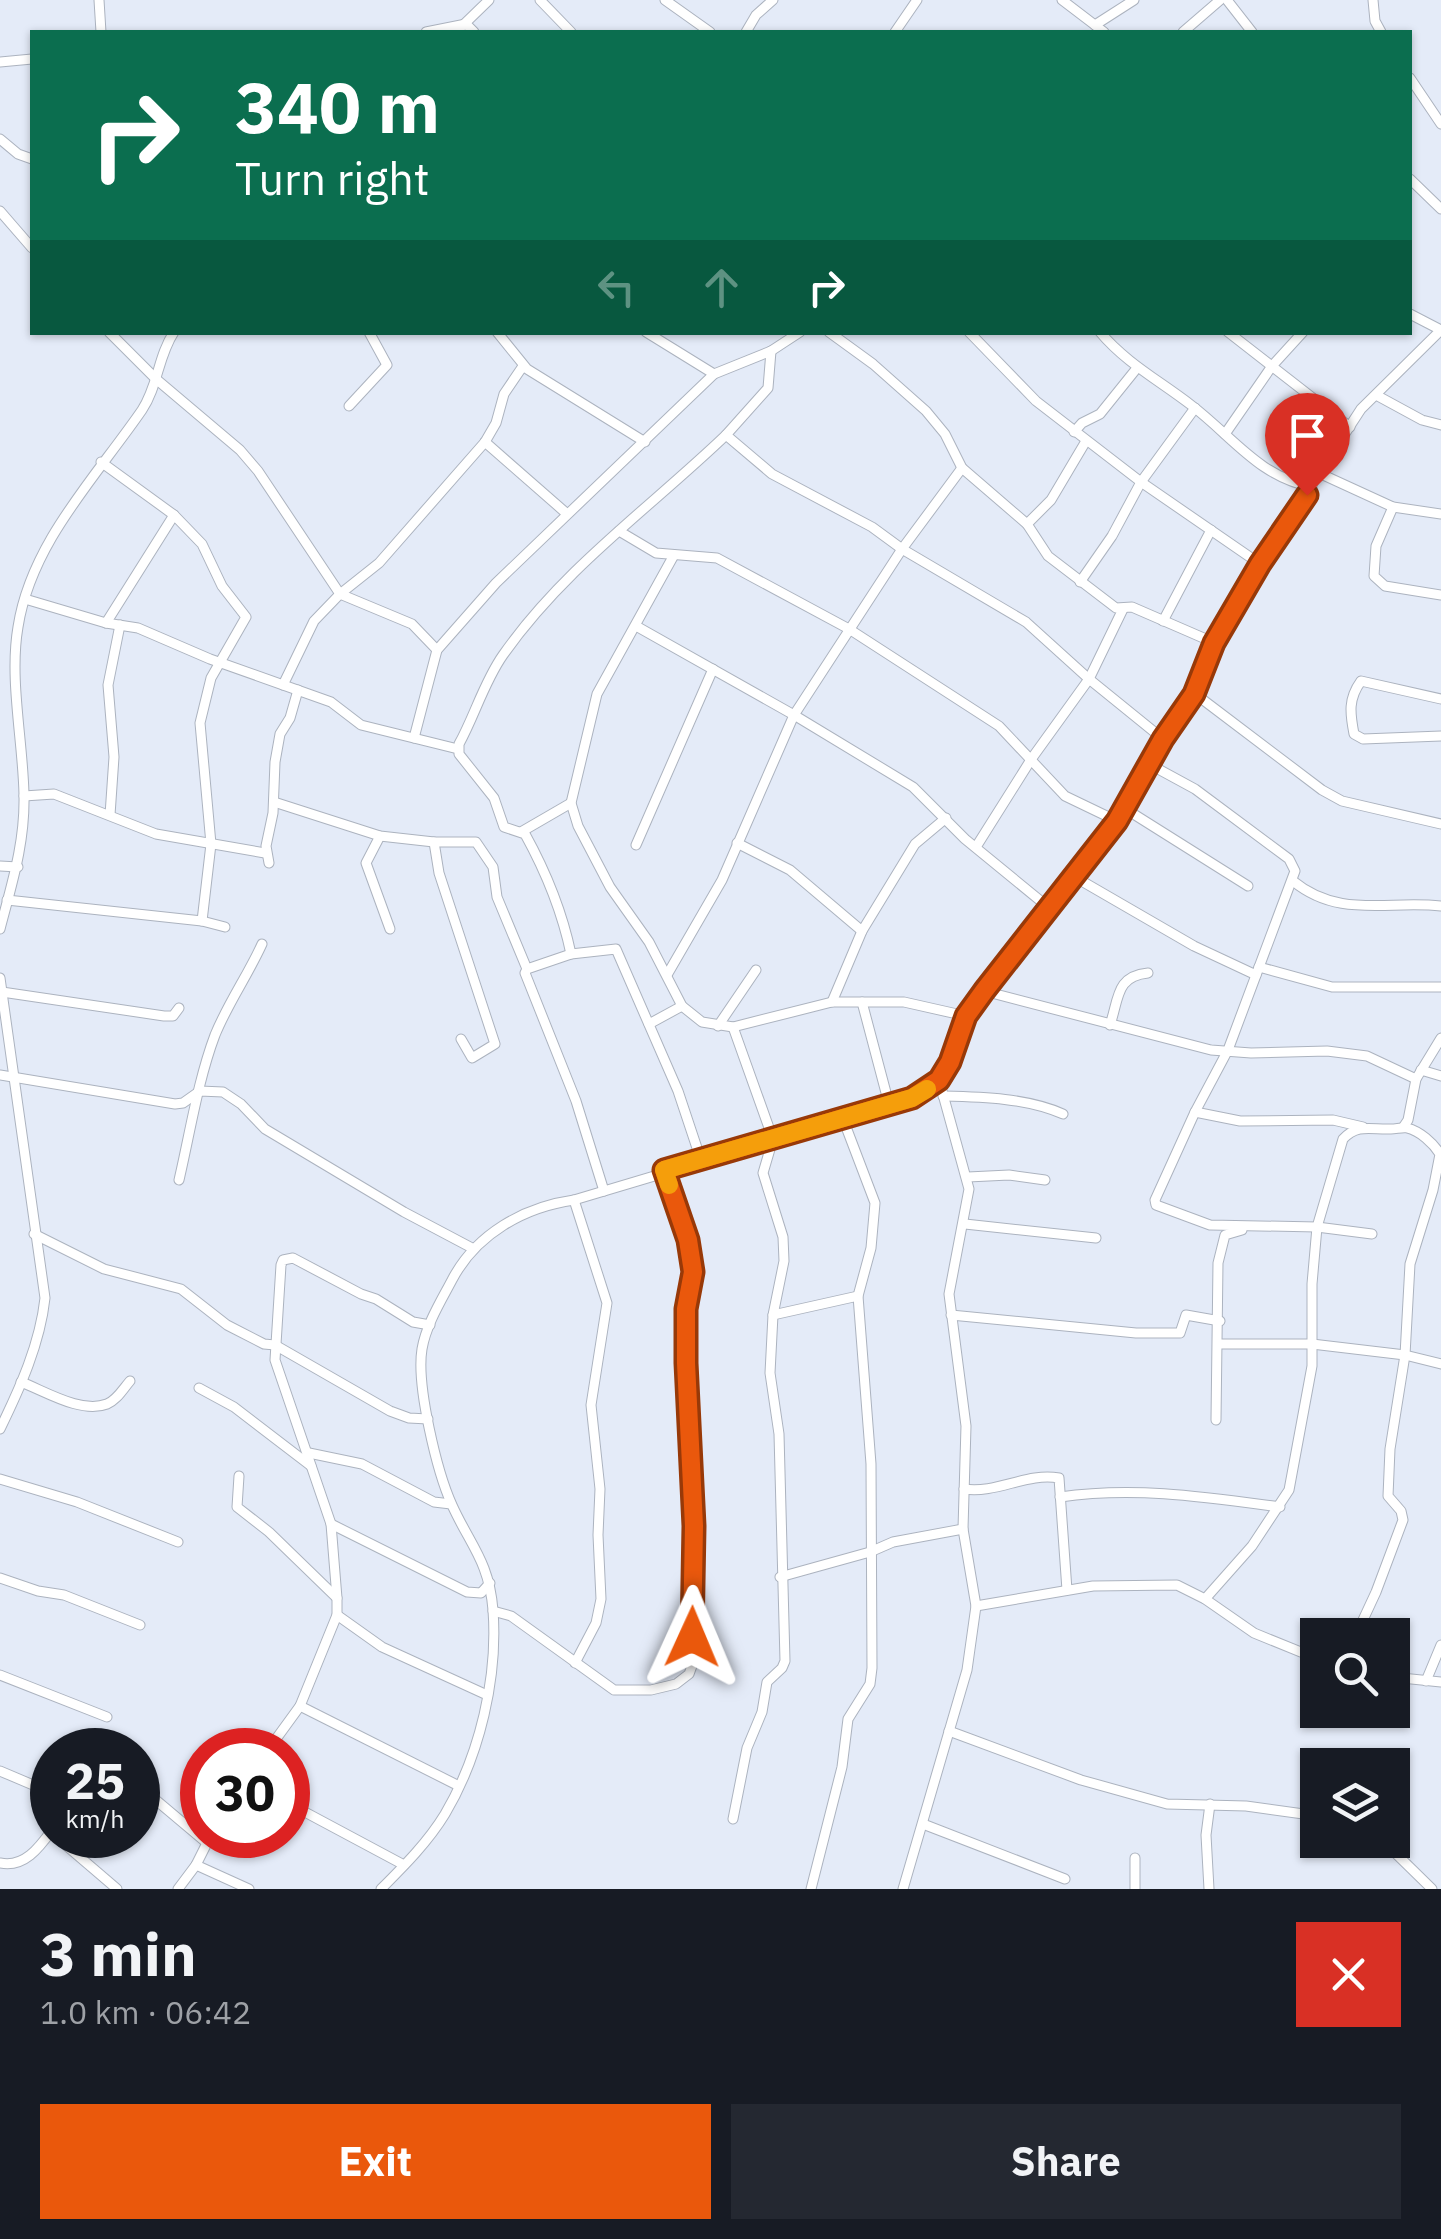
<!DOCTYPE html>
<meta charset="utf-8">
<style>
body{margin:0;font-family:"IBM Plex Sans",sans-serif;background:#242831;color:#f1f3f6;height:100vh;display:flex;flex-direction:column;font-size:38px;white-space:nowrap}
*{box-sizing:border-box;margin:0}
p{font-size:32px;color:#9ea1a6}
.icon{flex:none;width:55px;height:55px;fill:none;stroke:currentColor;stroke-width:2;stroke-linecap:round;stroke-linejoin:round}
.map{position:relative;height:1889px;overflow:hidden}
.panel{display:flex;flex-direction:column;background:#171b24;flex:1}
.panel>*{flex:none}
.guide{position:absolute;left:30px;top:30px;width:1382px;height:305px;border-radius:0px;box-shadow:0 2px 8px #0004;background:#0b6e4f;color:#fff;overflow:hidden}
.tools{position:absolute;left:1300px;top:1618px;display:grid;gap:20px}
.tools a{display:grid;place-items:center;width:110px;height:110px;border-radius:0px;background:#171b24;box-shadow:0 2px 8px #0004;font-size:50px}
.speed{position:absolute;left:30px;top:1728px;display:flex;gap:20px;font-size:50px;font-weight:700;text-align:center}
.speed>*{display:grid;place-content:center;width:130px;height:130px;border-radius:50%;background:#171b24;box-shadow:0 2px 8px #0004;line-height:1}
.speed small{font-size:25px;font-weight:400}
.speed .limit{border:15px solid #d22;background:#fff;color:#111}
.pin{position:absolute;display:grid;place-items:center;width:85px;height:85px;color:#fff;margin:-102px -42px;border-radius:50% 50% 50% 0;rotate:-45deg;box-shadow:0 0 10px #0007}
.pin .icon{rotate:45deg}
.me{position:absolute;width:110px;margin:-55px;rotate:1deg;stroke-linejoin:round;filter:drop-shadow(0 0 8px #0008)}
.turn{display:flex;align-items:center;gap:35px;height:210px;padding:0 40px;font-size:45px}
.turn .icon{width:130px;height:130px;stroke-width:2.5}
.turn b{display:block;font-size:70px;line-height:85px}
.lanes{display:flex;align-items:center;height:95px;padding:0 40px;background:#0003;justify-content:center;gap:50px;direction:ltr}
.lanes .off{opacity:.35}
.round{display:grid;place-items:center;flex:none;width:105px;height:105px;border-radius:0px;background:#242831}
.head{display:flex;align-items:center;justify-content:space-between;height:170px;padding:0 40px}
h1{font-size:60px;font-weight:700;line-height:75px}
.button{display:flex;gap:20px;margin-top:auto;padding:20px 40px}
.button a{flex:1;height:115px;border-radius:0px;background:#ea580c;color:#fff;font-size:40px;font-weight:700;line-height:115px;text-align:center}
.button a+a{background:#242831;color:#f1f3f6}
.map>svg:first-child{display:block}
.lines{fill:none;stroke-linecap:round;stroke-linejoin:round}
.street-casing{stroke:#acb3bf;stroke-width:11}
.street{stroke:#fff;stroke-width:9}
.route-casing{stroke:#983908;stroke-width:25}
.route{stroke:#ea580c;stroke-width:18}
.slow{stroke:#f59e0b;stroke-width:18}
</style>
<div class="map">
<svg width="1441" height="1889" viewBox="0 0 1441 1889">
<rect width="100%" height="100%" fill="#e4ebf8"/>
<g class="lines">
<g class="street-casing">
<g id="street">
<path d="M99,0L101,32"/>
<path d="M540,0L571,32"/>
<path d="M665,0L710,32"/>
<path d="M1062,0L1104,32"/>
<path d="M1227,0L1252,32"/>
<path d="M1373,0L1375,21L1381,32"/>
<path d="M1095,25L1134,0"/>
<path d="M426,32L466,24L474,32"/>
<path d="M456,32L489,0"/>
<path d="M746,32L756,15L773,0"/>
<path d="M895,32L917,0"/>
<path d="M1183,32L1220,0"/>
<path d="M0,62L32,59"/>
<path d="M1410,78L1441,124"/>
<path d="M0,139L18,154L32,159"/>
<path d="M1410,179L1441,209"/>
<path d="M0,211L32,248"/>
<path d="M109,332L156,379L240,450L258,471L340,594L412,624L437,650"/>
<path d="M497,332L527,369L645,442"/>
<path d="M646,332L714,374"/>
<path d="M829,332L873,364L926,411L945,434L962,468L1027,524L1048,556L1116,608L1132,607L1215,643"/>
<path d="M969,332L1036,401L1141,482L1260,564"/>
<path d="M1100,332C1126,363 1160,381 1191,405C1232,436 1259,477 1312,487"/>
<path d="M1228,332L1350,427"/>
<path d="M1376,395L1422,420L1441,425"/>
<path d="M349,406L387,365L369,332"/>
<path d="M1074,432L1082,423L1100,414L1137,368"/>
<path d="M1225,434L1272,366L1303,332"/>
<path d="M726,435L768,388L771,351"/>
<path d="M485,442L566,513"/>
<path d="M101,462L174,515L202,544L222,586L246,617L211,678L200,723L211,844L202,921"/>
<path d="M1321,474L1393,507L1441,514"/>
<path d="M1393,507L1376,546L1374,576L1385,586L1441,595"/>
<path d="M1027,524L1051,500L1086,441"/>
<path d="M619,531L656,553L717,558L849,629L999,726L1065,796L1117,821"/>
<path d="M674,555L597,694L571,803L578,826L610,887L649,942L682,1006L702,1022L733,1027L832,1002H904L966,1016"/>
<path d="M1080,582L1112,536L1141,482L1195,408"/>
<path d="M25,599L106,623L138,628L210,659L331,702L361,725L458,749"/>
<path d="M1163,621L1211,530"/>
<path d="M106,623L174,515"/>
<path d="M636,626L794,715L913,787L965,839L1048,907"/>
<path d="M283,685L314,621L340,594L379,563L485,442L496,423L504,394L523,366"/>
<path d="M1194,693L1322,790L1342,801L1441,824"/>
<path d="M1441,699L1361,681C1348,699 1350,713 1354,734L1363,739L1441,736"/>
<path d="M414,738L437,650L496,583L714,374L771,351L800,332"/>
<path d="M1149,764L1195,789L1289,859L1295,871L1228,1050L1195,1112L1155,1200L1156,1205L1210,1225L1317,1227L1372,1234"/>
<path d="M24,796L54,794L156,834L265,853"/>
<path d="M274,802L380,836L434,842H476L493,867L497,897L527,969"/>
<path d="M1124,808L1248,886"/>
<path d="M110,815L114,757L108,685L120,625"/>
<path d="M521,832L571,803"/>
<path d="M380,836L366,863L390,929"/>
<path d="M434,842L439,873L495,1044L472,1058L461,1039"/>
<path d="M737,843L790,870L862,931"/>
<path d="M636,845L713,669"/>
<path d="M976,847L1032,758L1089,679L1123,609"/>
<path d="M269,863L266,846L273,813L275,762L280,734L290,718L298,690"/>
<path d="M0,866L18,867"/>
<path d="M1073,876L1194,946L1256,975"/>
<path d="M1293,881C1339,919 1388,900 1441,906"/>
<path d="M7,900L202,921L225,927"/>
<path d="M0,929C12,883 25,843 24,795C23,741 9,679 18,627C31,543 96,477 142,410C158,386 158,356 174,332"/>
<path d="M571,954C562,911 546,872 525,834L504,827L494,798L459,754V744C475,715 484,682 503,655C564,568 651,507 726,435L772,474L872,527L902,549L1026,622L1089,679L1163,739"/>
<path d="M1259,967L1332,987H1441"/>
<path d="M667,975L722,880L794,715L902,549L962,468"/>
<path d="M0,978L45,1298C40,1344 20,1388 0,1429"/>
<path d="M984,991L1211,1050L1251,1053L1327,1051L1367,1056L1416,1079"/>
<path d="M2,992L164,1016H173L179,1008"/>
<path d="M832,1002L862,931L915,844L946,818"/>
<path d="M862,1002L889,1104"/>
<path d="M649,1024L682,1006"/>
<path d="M1110,1025C1119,998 1116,976 1148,973"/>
<path d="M718,1026L756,970"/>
<path d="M1421,1070L1441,1076"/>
<path d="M0,1075L175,1104L183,1103L200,1091L223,1092L241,1104L265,1129L404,1212L472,1248"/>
<path d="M943,1096C983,1097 1027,1098 1063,1114"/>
<path d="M1195,1112L1240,1121L1333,1120L1363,1127"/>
<path d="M1404,1126L1408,1120L1416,1079L1441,1038"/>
<path d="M968,1177L1009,1175L1045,1180"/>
<path d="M179,1180C190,1133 198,1080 215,1035C228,1003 248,975 262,944"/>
<path d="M604,1191L576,1101L525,973L527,969L571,954L616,949L678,1091L701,1160"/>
<path d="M574,1200L607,1303L591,1405L600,1489L598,1535L601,1599L596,1623L575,1663"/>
<path d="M965,1224L1096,1238"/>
<path d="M34,1234L104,1269L181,1289L227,1325L264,1344L275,1345L390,1411L409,1418L428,1419"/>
<path d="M773,1315L858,1296"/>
<path d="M951,1315L1136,1333H1180L1186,1315L1220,1321"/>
<path d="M1218,1344H1312L1405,1355L1441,1364"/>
<path d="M21,1382C45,1391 81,1414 107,1404C117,1400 123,1389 130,1381"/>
<path d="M199,1388L234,1407L311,1466"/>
<path d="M1216,1420L1218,1263L1225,1235L1242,1230"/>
<path d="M309,1453L362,1464L434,1502L451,1504"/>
<path d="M239,1476L237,1507L269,1532L337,1598"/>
<path d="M0,1479L77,1502L178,1542"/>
<path d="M964,1489C997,1494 1027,1472 1059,1478L1067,1590"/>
<path d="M1060,1497C1135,1486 1206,1497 1280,1507"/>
<path d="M331,1524L467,1592L481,1593L490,1583"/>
<path d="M780,1577L870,1552L893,1542L963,1529"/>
<path d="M0,1578L38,1591L64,1595L140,1625"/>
<path d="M1205,1599L1252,1546L1289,1490L1312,1366V1284L1317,1227L1343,1139C1358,1123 1372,1130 1391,1129C1396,1129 1403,1127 1407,1128C1420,1131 1433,1143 1440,1154L1433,1190L1410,1264L1405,1355L1390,1449L1388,1496L1401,1511L1403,1520L1376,1592L1356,1635"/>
<path d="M976,1606L1093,1586L1177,1585L1205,1599L1254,1633L1318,1659"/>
<path d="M493,1611L511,1616L614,1690H651L676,1684L689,1674L693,1663L695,1526L685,1363L686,1309L693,1272L688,1240L664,1171"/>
<path d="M337,1615L382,1647L487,1695"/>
<path d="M0,1675L107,1717"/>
<path d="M1392,1677L1441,1682"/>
<path d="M1426,1681L1441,1645"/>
<path d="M300,1706L459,1786"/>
<path d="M949,1731L1081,1780L1167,1804L1246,1806L1318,1816"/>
<path d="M268,1750L300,1706L337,1615V1598L331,1524L275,1360L281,1265L283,1260L293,1258L361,1294L376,1299L413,1322L430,1325"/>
<path d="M0,1771L52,1793"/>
<path d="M138,1785L207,1843"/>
<path d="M288,1803L404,1865"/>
<path d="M733,1819L747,1748L762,1712L767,1682L782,1668L785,1661L779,1434L770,1373L773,1315L784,1261L783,1237L763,1173L773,1139L733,1027"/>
<path d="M923,1824L1065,1879"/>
<path d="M54,1835L117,1889"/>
<path d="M1382,1840L1432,1889"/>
<path d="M0,1863C24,1868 39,1848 52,1830"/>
<path d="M196,1865L249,1889"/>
<path d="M178,1889L196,1865L211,1835"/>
<path d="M381,1889C404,1866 428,1842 445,1814C480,1755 498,1677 493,1610C489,1561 470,1545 452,1505C437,1472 416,1385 422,1349C426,1325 441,1301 452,1280C476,1234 524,1207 574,1200L912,1099L939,1080L950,1062L966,1016L984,991L1117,821L1163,739L1194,693L1215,643L1260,564L1361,409L1441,330L1410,314"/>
<path d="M811,1889L842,1767L848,1719L870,1684L872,1668L871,1464L858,1296L871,1248L875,1203L843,1119"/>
<path d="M903,1889L967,1670L976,1606L963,1529L966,1426L949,1294L969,1189L939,1080"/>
<path d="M1135,1889V1858"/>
<path d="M1209,1889L1206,1835L1210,1804"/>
</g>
</g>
<use href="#street" class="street"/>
</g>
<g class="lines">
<g class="route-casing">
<path id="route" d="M692,1637L694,1526L686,1363V1309L693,1272L688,1240L664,1170L912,1098L939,1080L950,1062L966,1016L984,991L1117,821L1163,739L1194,694L1214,643L1260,564L1307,495"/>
</g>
<use href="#route" class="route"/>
<path class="slow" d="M669,1185L664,1170L912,1098L927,1089"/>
</g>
</svg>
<div class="tools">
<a><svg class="icon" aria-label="search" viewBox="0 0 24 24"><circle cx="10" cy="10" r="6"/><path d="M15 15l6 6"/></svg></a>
<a><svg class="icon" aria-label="layers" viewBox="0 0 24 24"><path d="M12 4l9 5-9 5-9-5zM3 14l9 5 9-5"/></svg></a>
</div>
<div class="speed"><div>25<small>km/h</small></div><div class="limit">30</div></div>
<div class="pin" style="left:1307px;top:495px;background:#d93025"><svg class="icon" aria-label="arrive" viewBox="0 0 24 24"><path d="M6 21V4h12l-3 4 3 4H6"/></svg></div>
<svg class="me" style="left:692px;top:1637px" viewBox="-20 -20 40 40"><path d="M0-17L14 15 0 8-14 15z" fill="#ea580c" stroke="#fff" stroke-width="4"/></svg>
<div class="guide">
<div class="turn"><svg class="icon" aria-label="right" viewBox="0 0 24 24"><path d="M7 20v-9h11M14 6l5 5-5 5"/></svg><div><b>340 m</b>Turn right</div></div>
<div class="lanes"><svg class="icon off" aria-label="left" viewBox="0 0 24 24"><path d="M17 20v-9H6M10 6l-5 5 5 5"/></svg><svg class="icon off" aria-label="ahead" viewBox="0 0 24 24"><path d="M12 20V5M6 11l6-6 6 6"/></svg><svg class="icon" aria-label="right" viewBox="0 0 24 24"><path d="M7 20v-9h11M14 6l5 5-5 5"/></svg></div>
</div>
</div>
<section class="panel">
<div class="head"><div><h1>3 min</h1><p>1.0 km · 06:42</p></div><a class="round" style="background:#d93025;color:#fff"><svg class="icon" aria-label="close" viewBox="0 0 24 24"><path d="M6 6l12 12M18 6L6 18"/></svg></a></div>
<div class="button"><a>Exit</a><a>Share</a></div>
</section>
